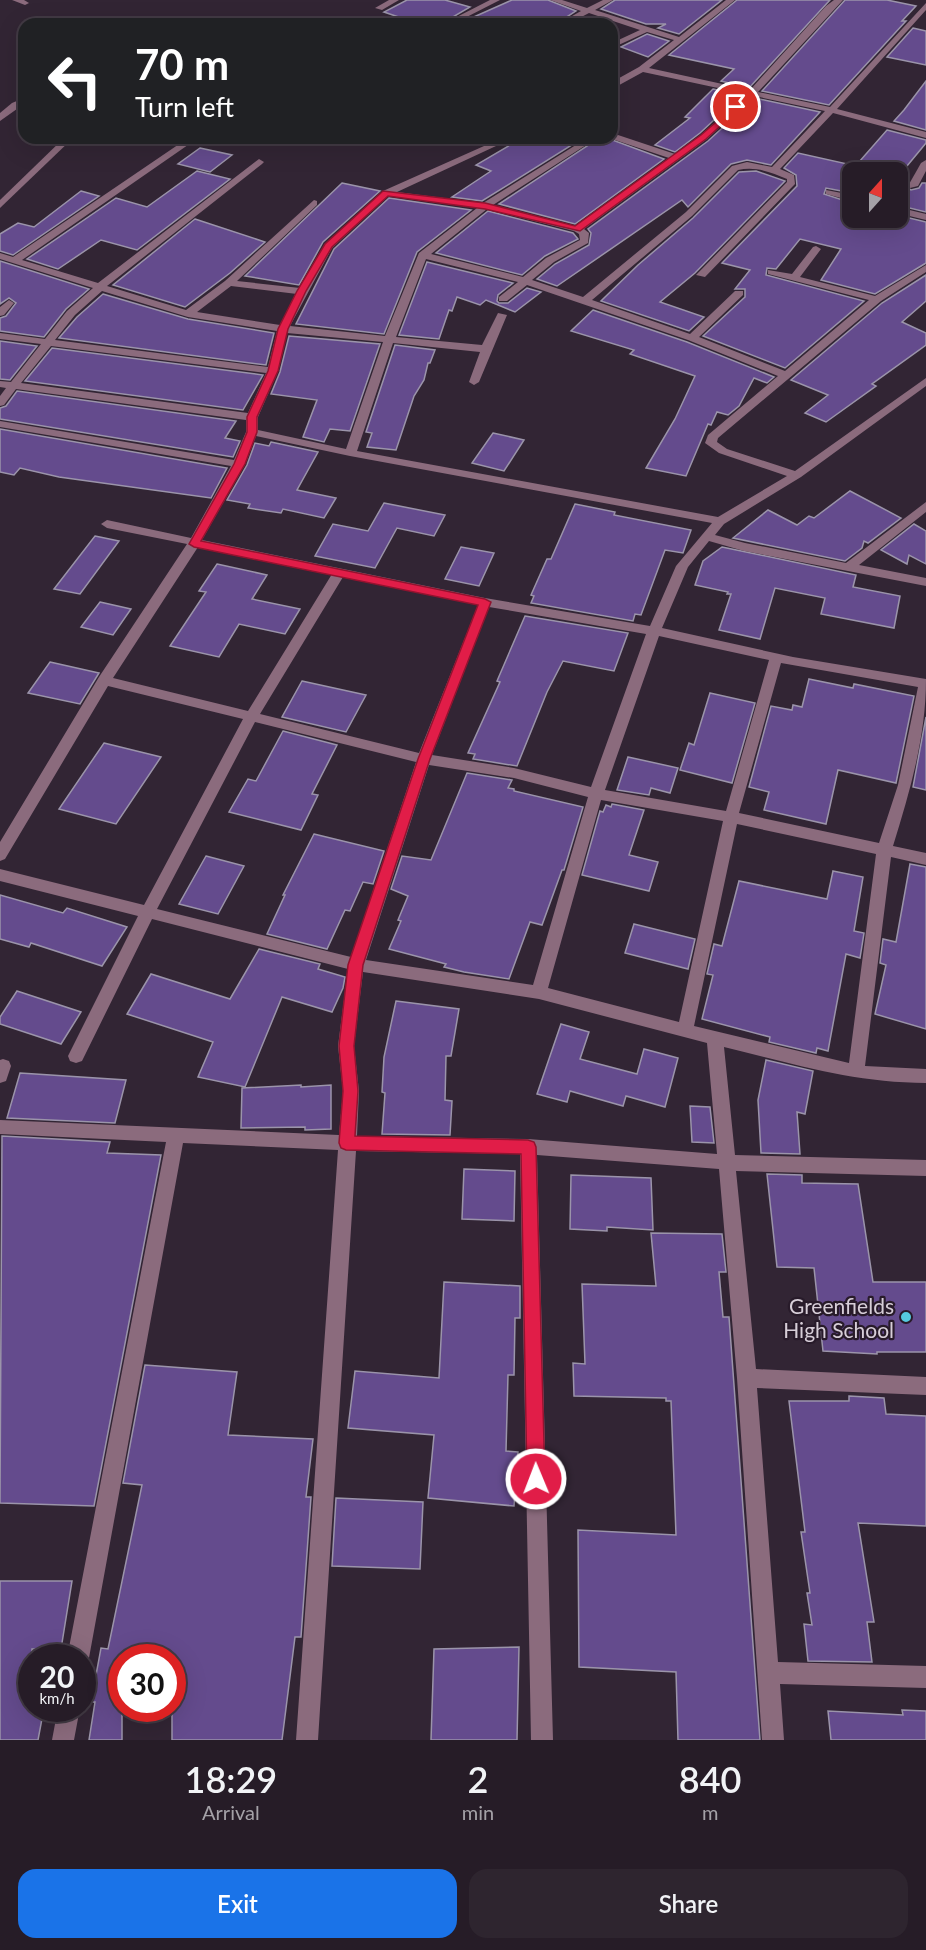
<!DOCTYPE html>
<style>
body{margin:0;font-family:Lato,sans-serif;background:#2e252f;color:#f1f3f6;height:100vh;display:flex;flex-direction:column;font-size:22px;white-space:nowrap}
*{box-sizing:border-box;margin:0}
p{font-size:20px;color:#a4a1a7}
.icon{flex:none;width:33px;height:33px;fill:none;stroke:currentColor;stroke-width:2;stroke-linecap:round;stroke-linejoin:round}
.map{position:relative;height:1740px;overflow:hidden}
.sheet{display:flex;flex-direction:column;background:#261c27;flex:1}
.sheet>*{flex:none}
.guide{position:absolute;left:18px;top:18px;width:600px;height:126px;border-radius:18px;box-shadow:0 6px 24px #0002,0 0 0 2px #423a44;background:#202124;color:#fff;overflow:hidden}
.needle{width:39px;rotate:21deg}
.buttons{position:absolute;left:842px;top:162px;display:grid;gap:12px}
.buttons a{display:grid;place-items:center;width:66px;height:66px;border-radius:12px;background:#261c27;box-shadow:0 6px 24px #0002,0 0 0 2px #423a44;font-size:30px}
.speed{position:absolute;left:18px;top:1644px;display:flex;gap:12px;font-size:30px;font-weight:700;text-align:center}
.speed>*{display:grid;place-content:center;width:78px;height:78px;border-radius:50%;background:#261c27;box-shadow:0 6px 24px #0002,0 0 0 2px #423a44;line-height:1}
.speed small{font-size:15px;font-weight:400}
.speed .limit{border:9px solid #d22;background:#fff;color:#111}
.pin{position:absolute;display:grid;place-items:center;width:51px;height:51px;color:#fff;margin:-26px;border:3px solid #fff;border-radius:50%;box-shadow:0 2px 6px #0007}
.me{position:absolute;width:66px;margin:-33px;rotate:359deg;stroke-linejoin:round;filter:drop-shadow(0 0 4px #0008)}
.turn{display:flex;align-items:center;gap:21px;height:126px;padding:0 18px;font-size:27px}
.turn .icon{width:78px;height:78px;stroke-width:2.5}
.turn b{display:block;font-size:42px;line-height:51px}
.eta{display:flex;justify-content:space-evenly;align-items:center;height:102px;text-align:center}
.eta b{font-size:36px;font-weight:600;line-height:42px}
.cta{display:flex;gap:12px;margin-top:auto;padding:12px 18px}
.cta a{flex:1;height:69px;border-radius:18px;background:#1a73e8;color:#fff;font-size:24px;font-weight:600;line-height:69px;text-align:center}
.cta a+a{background:#2e252f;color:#f1f3f6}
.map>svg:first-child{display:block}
.building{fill:#644b8d;stroke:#9b94aa;stroke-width:1.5}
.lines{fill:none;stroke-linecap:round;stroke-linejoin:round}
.minor{fill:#8b6b7d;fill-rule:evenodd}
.route{fill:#e11d48;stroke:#92132f;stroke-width:1.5}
.poi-dot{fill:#55cadf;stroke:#281b2a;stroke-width:2}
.labels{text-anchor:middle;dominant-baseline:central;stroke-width:4.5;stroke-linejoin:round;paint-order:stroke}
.near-poi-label{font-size:21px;fill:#d7ced8;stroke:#281b2a;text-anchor:end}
</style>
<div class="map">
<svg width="926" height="1740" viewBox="0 0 926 1740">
<rect width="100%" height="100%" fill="#322534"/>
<g class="building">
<path d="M407,0H445L470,7L441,24H419L384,12Z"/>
<path d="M512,0H548L576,11L556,24H458Z"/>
<path d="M615,0H722L679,34L658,28L666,24H646L601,9Z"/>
<path d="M737,0H830L749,88L721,81L734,69L669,55Z"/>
<path d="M845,0H887L916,6L902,21H906L829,105L762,91Z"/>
<path d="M913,28L926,31V65L887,57Z"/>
<path d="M647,34L669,41L648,57L621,47Z"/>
<path d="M926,81V130L894,121L904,110Z"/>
<path d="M713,89L741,95L700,133L675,152L655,145L690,118L685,117Z"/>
<path d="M755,98L820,112L771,165L747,160L731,164L688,207L682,200L557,286L537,279L555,264L589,245L591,233L588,229L708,141Z"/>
<path d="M887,130L926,140V143L902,172H852V193L826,188L824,194L852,203V218H897V215L926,222V263L875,294L821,280L841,249L800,239L776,269L767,268L766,275L864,301L785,368L703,336L745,297V289H735L750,270L722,263L797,186L796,175L784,168L798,153L852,165V170Z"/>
<path d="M522,138H583L482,201L452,197L491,171L476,165Z"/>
<path d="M599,138H607L664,159L575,224L499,204Z"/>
<path d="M200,148L232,155L210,172L178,164Z"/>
<path d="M197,171L230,179L137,250L101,240L58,269L27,259L116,198L147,207Z"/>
<path d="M756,171L785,181L695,273L660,302L704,317L689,331L601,301L638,265L693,218L739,172Z"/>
<path d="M897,177L909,180L906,186L911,190L919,188L922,183H926V212L897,205Z"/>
<path d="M342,183L380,191L323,242L299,285L245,276Z"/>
<path d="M81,191L99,196L13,255L0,251V234L18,223L34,227Z"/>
<path d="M389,198L471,210L417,252L384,334L296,324L334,249Z"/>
<path d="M488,211L573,233L578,239L545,256L522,275L436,253Z"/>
<path d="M195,219L265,242L230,273L185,307L113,285Z"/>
<path d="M0,261L89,289L66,309L44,337L0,331V318L6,316L16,303L9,298L0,304Z"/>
<path d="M427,262L513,283L498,295L497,301L499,303H508L527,288L541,292L515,312L486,300L480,305L457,297L452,311L449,310L439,339L399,335Z"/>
<path d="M926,275V301L902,322L926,333V345L872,384L876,386L826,422L805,413L828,395L791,380L882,303Z"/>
<path d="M103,294L188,319L274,333L266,365L59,338L77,317Z"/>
<path d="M593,310L687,342L774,377L767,383L754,378L739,406L728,415L717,412L711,425L708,424L686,476L646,468L675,419L695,376L630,354L634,350L571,331Z"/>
<path d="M289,336L380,344L350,431L330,429L324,442L303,437L317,400L271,394L280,372Z"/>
<path d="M0,341L37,346L10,380L0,379Z"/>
<path d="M395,345L435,350L430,363H428L424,380L414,396L396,450L367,447L372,433L366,432Z"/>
<path d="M52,348L263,375L243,410L25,381Z"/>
<path d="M17,391L236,421L225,438L240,441L233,457L0,419V408L6,406Z"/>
<path d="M0,429L227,468L211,498L59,477L20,468L14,475L0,472Z"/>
<path d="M493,433L524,440L504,471L472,463Z"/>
<path d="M271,442L318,452L297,490L336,498L324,518L283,509L281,513L248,508L250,504L227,500L247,465L255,443L269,446Z"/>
<path d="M850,491L901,518L868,543L864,541L862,548L845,561L733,538L768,510L797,525L809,516L814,518Z"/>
<path d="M384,503L445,515L434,536L397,528L375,568L315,556L333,524L368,531Z"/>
<path d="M575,504L615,512L614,515L691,530L683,553L665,550L641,615L635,614L633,621L531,603L534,596L531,595L547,559H551Z"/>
<path d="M914,524L926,531V564L909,555L907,564L881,550Z"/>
<path d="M95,536L119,541L80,594L54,589Z"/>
<path d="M461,547L494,553L479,586L445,579Z"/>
<path d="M722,547L856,575L853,587L900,596L894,628L821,614L825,598L775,588L760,639L719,630L731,594H727L728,592L695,585L703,561Z"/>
<path d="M217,564L267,575L252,599L300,609L285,634L239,624L219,657L170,646L206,592L199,591Z"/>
<path d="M100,602L131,609L113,635L81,627Z"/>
<path d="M525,616L628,633L614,671L563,661L547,692L517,766L473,759L475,754L468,753L500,682L497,681Z"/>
<path d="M50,662L99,673L80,704L28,693Z"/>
<path d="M809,679L853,688L854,684L914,696L896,783L838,770L826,824L764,810L769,792L749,787L771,706L792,710L793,705L802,707Z"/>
<path d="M302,681L366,695L346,732L282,717Z"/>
<path d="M710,693L755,703L732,783L680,770L689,743L694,745Z"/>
<path d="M926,717V790L913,787Z"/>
<path d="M283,731L337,745L312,794L318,795L301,830L229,812L248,779L256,781Z"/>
<path d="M104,743L161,757L116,824L59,809Z"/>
<path d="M628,757L678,768L670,793L651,788L649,795L617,790Z"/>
<path d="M467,773L512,780L508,788L514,789V791L583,807L564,870H562L542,925L530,922L509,979L464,972L444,967L446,964L389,949L401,921L398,920L408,896L391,889L402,856L431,860Z"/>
<path d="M612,804L644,810L629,855L658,862L649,891L582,875L600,811L603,812L606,805L611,807Z"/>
<path d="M314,834L384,851L373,884L363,882L350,911L345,910L327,949L267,934L285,895H283Z"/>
<path d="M206,856L244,866L218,914L179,904Z"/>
<path d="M910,864L926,867V1029L875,1014L886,965L880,963L883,939L896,942Z"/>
<path d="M833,871L863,877L854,931L864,933L860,958L846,954L828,1051L817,1048L816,1053L769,1042L770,1037L702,1019L713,975L707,974L714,944L722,946L739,881L827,899Z"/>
<path d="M0,895L63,913L67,908L127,927L102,966L31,943L29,947L0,939Z"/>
<path d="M634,924L695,939L688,969L625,953Z"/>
<path d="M259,949L320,964L318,969L345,977L343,988L332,1012L282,997L245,1087L198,1077L213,1042L127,1014L151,974L230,999Z"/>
<path d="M17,991L81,1012L61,1044L0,1024V1017Z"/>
<path d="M396,1001L459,1009L451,1056H446L445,1100L452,1101L450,1135L382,1134L385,1093L382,1092L384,1057Z"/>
<path d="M561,1024L589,1032L580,1059L637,1074L644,1049L678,1058L665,1107L626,1096L623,1106L570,1091L567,1102L537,1094Z"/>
<path d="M766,1060L813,1071L805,1114L797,1112L800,1154L761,1153L758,1100Z"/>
<path d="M20,1073L126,1080L115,1123L7,1118Z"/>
<path d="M301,1085V1087L331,1085V1129L305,1130V1127L241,1128L242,1088Z"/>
<path d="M690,1106L710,1107L714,1143L692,1142Z"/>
<path d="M2,1136L110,1142L107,1153L161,1155L94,1506L0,1503Z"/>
<path d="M464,1169L515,1171L514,1221L462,1219Z"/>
<path d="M767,1174L802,1175V1183L858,1184L873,1282H926V1352H877V1354L823,1351L814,1268L777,1267Z"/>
<path d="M571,1175L651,1178L653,1230L607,1227V1231L570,1229Z"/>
<path d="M651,1233L722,1234L726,1272H719L723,1317H729L760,1740H678L676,1672L579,1667L578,1530L676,1535L671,1401H666V1398L574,1396L573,1363L585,1364L582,1284L656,1286Z"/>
<path d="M444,1282L520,1286V1318H515L514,1375H508L506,1451L518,1452L514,1506L428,1498L434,1435L348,1428L355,1371L439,1378Z"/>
<path d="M145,1365L237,1372L228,1435L313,1439L306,1497H311L301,1637H295L282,1740H172V1658H122V1740H89L95,1702H91L101,1648L108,1649L142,1485L123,1483Z"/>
<path d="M849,1396L884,1398L886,1414L926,1416V1526L858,1523L874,1622H867L872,1662L808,1661L804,1624L812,1625L807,1593H810L801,1532H805L789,1401H849Z"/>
<path d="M336,1498L423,1502L420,1569L332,1566Z"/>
<path d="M0,1581H72L61,1649H32V1708H44L38,1740H0Z"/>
<path d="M519,1647L517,1740H431L434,1649Z"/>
<path d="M902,1710L926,1711V1740H831L828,1711L903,1715Z"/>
</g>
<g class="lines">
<g class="minor">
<path d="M12,0H24L29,3L25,5Z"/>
<path d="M389,0H399L382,10L375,8Z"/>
<path d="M490,0H500L453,24H443Z"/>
<path d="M550,0H562L587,8L603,0H613L595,10L679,37L726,0H735L649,68L750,90L826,6L834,0H843L758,92L830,107L926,3V10L837,109L926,132V138L833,113L780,169L794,175L795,184L705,277L696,275L787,182V179C771,172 755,166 738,170L692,216L592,300L690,334L735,291H743V295L699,337L785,371L869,300L768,274V270L792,274L813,247L816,246L821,249L800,277L875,296L926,265V272L881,301L718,438L717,442L727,449L795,471L926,378V386L801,477L724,524L715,535L745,543L846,563L926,502V512L859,565L926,578V586L744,551L709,541L688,567L662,628L793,657L926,679C926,737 910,791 893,846L926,853V865L891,857L865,1066L926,1069V1083C855,1083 793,1064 724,1047L735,1155L926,1160V1176L736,1171L756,1369L926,1377V1395L757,1388L778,1662L926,1666V1688L780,1684L784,1740H762L737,1378L719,1169L537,1155L553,1740H531L520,1154L356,1151L318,1740H296L338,1150L183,1143L89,1658L82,1667V1658H67L166,1142L0,1134V1120L339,1135L343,1091L338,1046L348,969L152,919L82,1061L76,1063L70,1061L68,1056L138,916L0,881V869L144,905L243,719L108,686L5,859L0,861V842L99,677L187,544L107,528L101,524L107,520L191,538L231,466L0,427V421L234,460L246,432V420L16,389L4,405L0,406V396L6,388L0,387V381L11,382L41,344L0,339V333L45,339L67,311L93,288L0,259V253L13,257L188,138H198L22,260L98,283L259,159L264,162L262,164L107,286L186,310L225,281L314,200L317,201V205L237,281L300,288L325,244L383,191L502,138H513L397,192L483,203L587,138H597L493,205L575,226L669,158L609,138H612V133L675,154L701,135L746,94L643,72L612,89V82L639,67L674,40L647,32L612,48V43L640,30L589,13L568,24H558L581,11ZM754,96L825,111L772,167L747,162L732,166L686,212L583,297L532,280L554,262L588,243L589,233L584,229L707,139ZM388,196L477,208L419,253L385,336L290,326L332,248ZM487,209L574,231L579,234L580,240L546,258L523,277L431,254ZM426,259L518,282L499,297V301H507L527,285L688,340L778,376L708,435L705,443L719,453L787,476L718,517L357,451L393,343L480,352L469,382L474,385L479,382L507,315L498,313L482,345L396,337ZM231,286L297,294L280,325L197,312ZM102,291L188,317L277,331L268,367L55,340L75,315ZM287,333L383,342L346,449L258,430V417L278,371ZM51,346L266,373L248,413L21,383ZM256,436L350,456L712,523L676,566L650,626L485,598L202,540L245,464ZM198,547L332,574L248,711L113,678ZM343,577L478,605L419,753L260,714ZM489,607L646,634L591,787L514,768L432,755ZM659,636L769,660L726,811L605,790ZM781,663L918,687L898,785L879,843L739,813ZM255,722L416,762L351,957L157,909ZM429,765L514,778L588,797L533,985L366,960ZM601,800L723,821L679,1022L548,988ZM737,824L876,854L849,1063L694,1026ZM363,972L539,999L707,1043L717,1154L528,1139L357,1136L359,1091L354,1046Z"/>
<path d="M24,98V104L0,121V113L12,103Z"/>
<path d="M64,138H73L0,208V200Z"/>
<path d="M926,160V171L918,186L910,188L908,186L921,163Z"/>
<path d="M826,190L852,195V201L826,194Z"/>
<path d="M897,207L926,214V220L897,213Z"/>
<path d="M9,300L14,303L4,315L0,316V307Z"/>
<path d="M3,1059L9,1061L11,1066L6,1081L0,1083V1060Z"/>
<path d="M58,1708H80L74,1740H52Z"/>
</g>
</g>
<path class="route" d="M736,105L740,107L739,109L706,139L580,231L485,209L388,196L332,247L306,291L288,329L278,371L257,417V432L245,464L201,541L485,599L491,602L430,759L363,965L354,1046L358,1091L355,1136L528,1140L534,1142L536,1147L545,1479L543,1486L536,1488L530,1486L527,1479L521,1154L346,1150L341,1148L339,1143L343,1091L339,1046L348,965L418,759L478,605L194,547L189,544L234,464L247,432V417L268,371L278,329L297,291L325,244L383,191L485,203L575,226L701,135Z"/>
<circle class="poi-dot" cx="906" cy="1317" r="6"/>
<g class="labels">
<g class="near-poi-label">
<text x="894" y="1305">Greenfields<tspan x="894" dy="24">High School</tspan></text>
</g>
</g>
</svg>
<div class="buttons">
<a><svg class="needle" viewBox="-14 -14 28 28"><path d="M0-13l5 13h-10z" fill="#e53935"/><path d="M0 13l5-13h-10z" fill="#a4a1a7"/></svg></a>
</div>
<div class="speed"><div>20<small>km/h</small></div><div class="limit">30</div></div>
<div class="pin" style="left:736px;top:107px;background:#d93025"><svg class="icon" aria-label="arrive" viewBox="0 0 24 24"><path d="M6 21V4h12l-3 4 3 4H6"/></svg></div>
<svg class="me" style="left:536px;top:1479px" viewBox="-20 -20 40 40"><circle r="17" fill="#e11d48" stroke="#fff" stroke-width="3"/><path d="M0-11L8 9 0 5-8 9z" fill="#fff"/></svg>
<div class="guide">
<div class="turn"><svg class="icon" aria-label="left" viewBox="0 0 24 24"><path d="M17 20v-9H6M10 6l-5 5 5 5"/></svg><div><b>70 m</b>Turn left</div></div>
</div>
</div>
<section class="sheet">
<div class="eta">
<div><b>18:29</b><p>Arrival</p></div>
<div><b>2</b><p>min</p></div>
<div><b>840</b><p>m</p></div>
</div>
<div class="cta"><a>Exit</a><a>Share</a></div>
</section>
